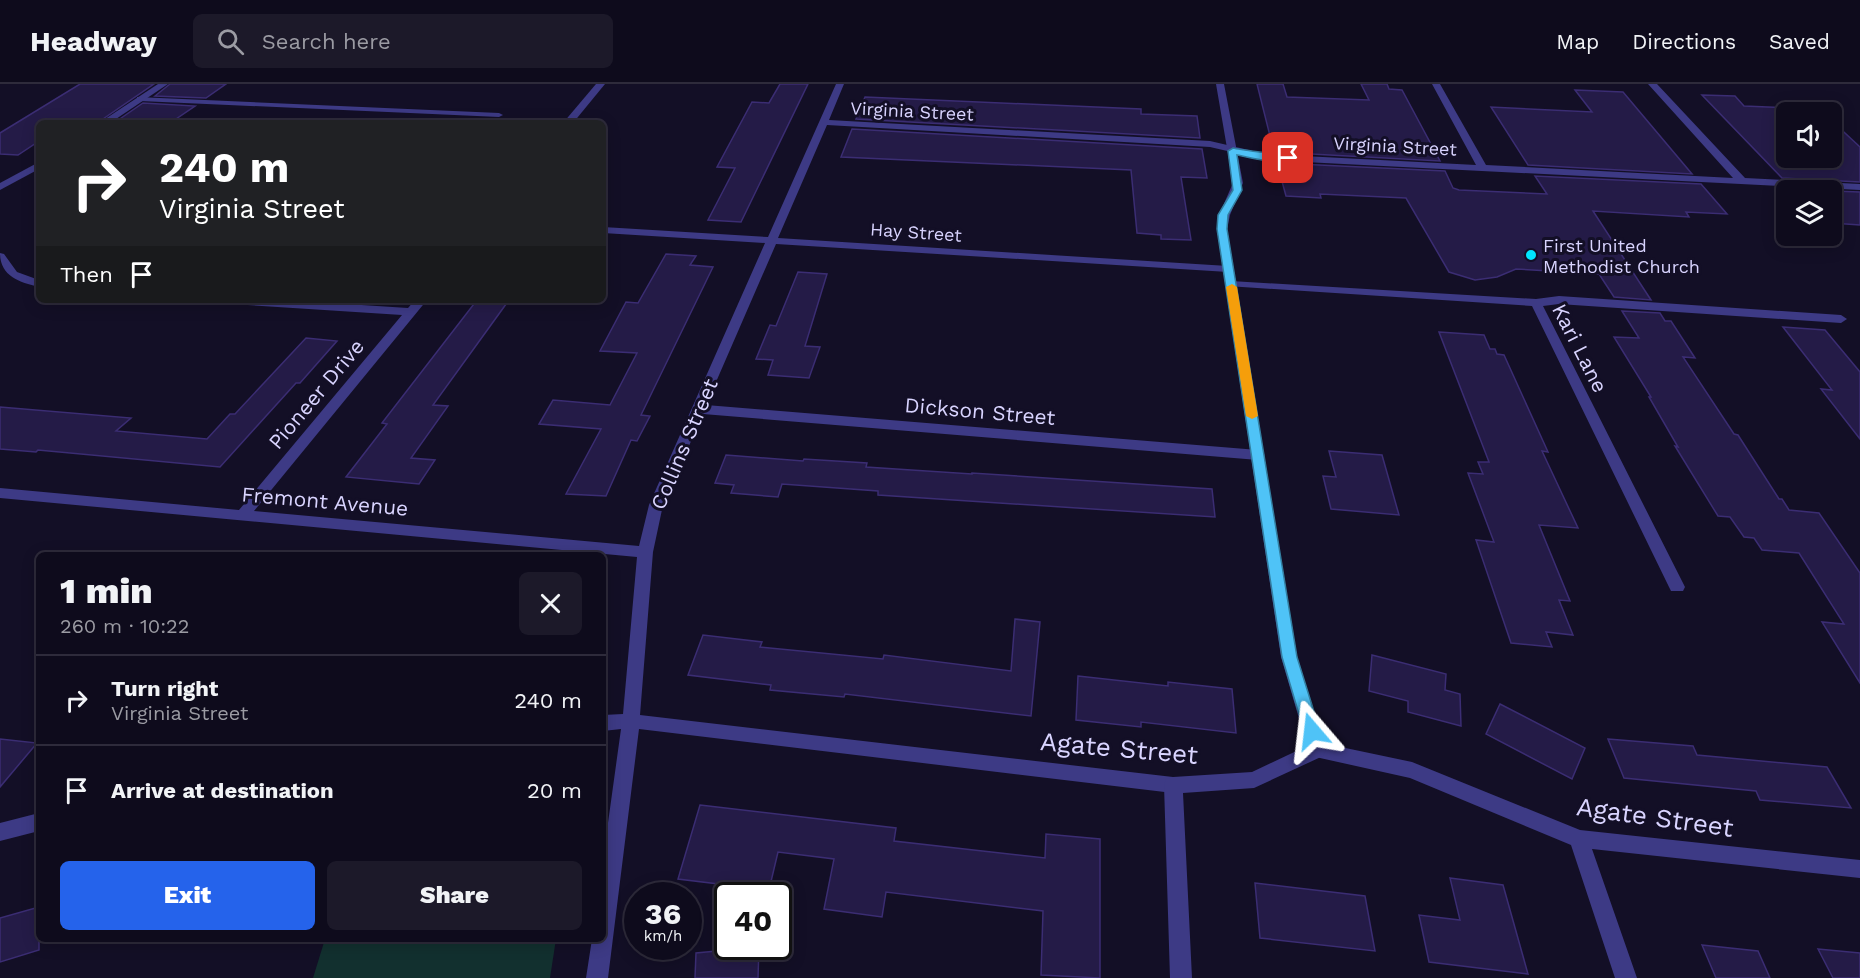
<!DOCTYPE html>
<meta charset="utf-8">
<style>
body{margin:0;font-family:"Work Sans",sans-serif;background:#1c1929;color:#f1f3f6;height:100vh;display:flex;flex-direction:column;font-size:22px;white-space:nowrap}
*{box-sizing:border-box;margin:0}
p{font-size:20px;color:#9b9ba3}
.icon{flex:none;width:33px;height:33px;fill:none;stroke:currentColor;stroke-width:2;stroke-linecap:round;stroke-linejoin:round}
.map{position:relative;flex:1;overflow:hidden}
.drawer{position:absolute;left:36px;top:468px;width:570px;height:390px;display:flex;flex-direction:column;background:#0e0b1c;border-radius:9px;box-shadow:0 3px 15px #0003,0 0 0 2px #2e2b3b}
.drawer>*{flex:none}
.banner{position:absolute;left:36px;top:36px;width:570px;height:183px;border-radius:9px;box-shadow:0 3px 15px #0003,0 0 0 2px #2e2b3b;background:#202124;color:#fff;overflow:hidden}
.controls{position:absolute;left:1776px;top:18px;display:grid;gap:12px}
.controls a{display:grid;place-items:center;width:66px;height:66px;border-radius:9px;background:#0e0b1c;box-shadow:0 3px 15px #0003,0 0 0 2px #2e2b3b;font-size:30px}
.speed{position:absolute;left:624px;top:798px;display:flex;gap:12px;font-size:30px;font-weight:700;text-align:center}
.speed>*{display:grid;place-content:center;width:78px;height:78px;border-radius:50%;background:#0e0b1c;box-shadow:0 3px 15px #0003,0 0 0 2px #2e2b3b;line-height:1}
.speed small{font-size:15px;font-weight:400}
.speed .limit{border:3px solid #111;border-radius:9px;background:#fff;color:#111}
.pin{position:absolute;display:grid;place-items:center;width:51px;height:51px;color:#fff;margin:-26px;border-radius:12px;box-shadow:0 3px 9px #0006}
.me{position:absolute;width:66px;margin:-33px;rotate:343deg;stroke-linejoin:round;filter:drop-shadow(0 0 4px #0008)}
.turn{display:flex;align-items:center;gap:21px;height:126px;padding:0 24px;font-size:27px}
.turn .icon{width:78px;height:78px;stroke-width:2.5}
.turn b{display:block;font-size:42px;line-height:51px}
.then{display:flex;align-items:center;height:57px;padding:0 24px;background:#0003;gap:12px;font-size:22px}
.round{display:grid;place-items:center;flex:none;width:63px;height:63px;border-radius:9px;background:#1c1929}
.head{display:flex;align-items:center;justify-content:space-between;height:102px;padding:0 24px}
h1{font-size:36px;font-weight:800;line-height:45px}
.action{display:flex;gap:12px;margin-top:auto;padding:12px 24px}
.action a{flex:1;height:69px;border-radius:9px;background:#2563eb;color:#fff;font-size:24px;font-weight:800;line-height:69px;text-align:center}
.action a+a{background:#1c1929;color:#f1f3f6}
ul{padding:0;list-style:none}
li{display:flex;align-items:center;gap:18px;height:90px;padding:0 24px;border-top:2px solid #2e2b3b}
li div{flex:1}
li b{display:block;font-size:22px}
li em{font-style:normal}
header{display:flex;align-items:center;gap:36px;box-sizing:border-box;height:84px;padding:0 30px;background:#0e0b1c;border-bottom:2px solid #2e2b3b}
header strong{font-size:28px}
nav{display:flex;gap:33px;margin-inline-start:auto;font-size:21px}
.search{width:420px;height:54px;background:#1c1929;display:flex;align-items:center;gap:15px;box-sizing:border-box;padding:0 21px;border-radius:9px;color:#9b9ba3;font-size:22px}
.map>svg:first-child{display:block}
.green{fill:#12302f}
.building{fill:#241b47;stroke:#3b2d73;stroke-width:1.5}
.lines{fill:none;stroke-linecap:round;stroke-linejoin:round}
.service{fill:#3d3a85;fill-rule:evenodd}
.minor{fill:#3d3a85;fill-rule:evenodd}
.tertiary{fill:#3d3a85;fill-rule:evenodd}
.route{fill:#4fc3f7;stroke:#337fa1;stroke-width:1.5}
.slow{fill:#f59e0b}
.poi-dot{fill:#00e5ff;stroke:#130f26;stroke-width:2}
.labels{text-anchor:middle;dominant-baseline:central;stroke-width:6;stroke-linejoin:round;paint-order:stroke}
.far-street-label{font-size:18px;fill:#d9d4ff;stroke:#130f26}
.far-poi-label{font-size:18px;fill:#d9d4ff;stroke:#130f26;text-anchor:start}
.street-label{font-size:21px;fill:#d9d4ff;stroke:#130f26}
.near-street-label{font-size:26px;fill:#d9d4ff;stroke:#130f26}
</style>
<header>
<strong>Headway</strong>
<div class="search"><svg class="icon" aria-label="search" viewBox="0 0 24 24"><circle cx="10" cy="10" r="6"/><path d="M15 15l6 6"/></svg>Search here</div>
<nav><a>Map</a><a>Directions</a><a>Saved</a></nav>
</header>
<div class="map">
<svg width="1860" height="894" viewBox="0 0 1860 894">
<rect width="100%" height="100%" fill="#130f26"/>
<path class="green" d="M325,855H556L550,894H313Z"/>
<g class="building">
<path d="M80,0H154L97,39L39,37V57L18,71L0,70V49Z"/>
<path d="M170,0H226L206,14L155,12Z"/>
<path d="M780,0H808L741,138L708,136L735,84L717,83L752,18L769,19Z"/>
<path d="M1257,0H1283L1287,13L1369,16L1361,0H1387L1389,5L1402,6L1440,77L1274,68Z"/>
<path d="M1575,6L1623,8L1692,90L1528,81L1491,23L1592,28Z"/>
<path d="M1702,11L1735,12L1744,22L1818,25L1822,28H1786V74H1832V37L1860,63V98L1782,94Z"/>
<path d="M865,13L1141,25V30L1197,32L1200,54L856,35Z"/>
<path d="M143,19L195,22L170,39H114Z"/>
<path d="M852,45L1202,65L1207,94L1181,93L1191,156L1161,155V151L1137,149L1131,86L841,73Z"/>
<path d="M1277,79L1445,87L1453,104L1459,106L1547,110L1535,92L1701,100L1727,130L1686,128L1689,133L1593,127L1651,216L1614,213L1599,190L1516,185L1497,193L1475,196L1449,188L1406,114L1320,110L1321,114L1286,112Z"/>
<path d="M1832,107L1860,108V141L1832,139Z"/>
<path d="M666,170L696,172L690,181L713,183L641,331L650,332L637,357L631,356L606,412L566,410L601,345L539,340L553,316L610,321L637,269L600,267L626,218L638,219Z"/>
<path d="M798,188L827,190L805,262L820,263L809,294L768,291L773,276L756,275L770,241L776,242Z"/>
<path d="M477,216H509L433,321L448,322L411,374L435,376L419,400L346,393L387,340L382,339Z"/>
<path d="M1622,227L1660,229L1665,237H1671L1695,274L1683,273L1734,350L1738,351L1779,415H1782L1789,426L1819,429L1860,489V599L1822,538L1844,540L1799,469L1762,466L1754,454L1744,453L1730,433L1718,432L1675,362L1678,363L1649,313H1651L1614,253L1639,254Z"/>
<path d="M1783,243L1825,246L1860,288V355L1821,305L1832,306Z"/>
<path d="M1439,248L1484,251L1490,265H1495L1497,270L1504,271L1548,368L1542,367L1578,444L1539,441L1570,517L1559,516L1573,551L1546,548L1552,563L1511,559L1476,456L1494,458L1468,389L1483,390L1478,378H1489Z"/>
<path d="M306,254L337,257L300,299H296L220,383L38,366L36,368L0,365V323L131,334L116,347L207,355L230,330H235Z"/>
<path d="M1329,367L1382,371L1399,431L1331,425L1323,392L1336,393Z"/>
<path d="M726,371L803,377L804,375L867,379L866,383L972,390V389L1212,405L1215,433L878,411V407L782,400L778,413L731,409L734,401L715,399Z"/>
<path d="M1015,535L1040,538L1031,632L845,610L844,613L770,606L771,601L688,591L703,551L762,558L760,563L883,575L884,571L1011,587Z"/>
<path d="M1372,571L1446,590L1445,606L1460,610L1461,642L1408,628V617L1369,607Z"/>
<path d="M1078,592L1168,602V598L1232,605L1236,649L1141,638V643L1076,636Z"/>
<path d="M1500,620L1585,664L1572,695L1486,650Z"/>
<path d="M0,655L37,659L0,703Z"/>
<path d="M1608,655L1693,662L1697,671L1827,683L1851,724L1760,716L1756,707L1624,694Z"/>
<path d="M700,721L896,744L894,757L1045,774L1046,750L1100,755V894L1041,891L1043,827L886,808L882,833L824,825L834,775L778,768L769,806L678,795Z"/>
<path d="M1450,794L1503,801L1528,890L1429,878L1419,831L1460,836Z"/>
<path d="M1255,799L1365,812L1375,867L1260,854Z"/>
<path d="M39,823V866L0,878V834Z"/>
<path d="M1702,861L1758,867L1770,894H1716Z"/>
<path d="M759,863L758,894H695L696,869Z"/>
<path d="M1818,865L1860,869V894H1833Z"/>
</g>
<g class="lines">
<path class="service" d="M137,13L499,29L503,31L499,33L140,17H137Z"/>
<g class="minor">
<path d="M158,0H168L110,39H99Z"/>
<path d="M596,0H605L573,39H563Z"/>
<path d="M836,0H844L829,36L1210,57L1266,70L1476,81L1432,0H1440L1486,81L1733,94L1648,0H1657L1745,94L1860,100V106L1266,76L1210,63L827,41L778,154L1228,182L1234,185L1228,188L776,160L706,321L1258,366L1265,371L1258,376L703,330L663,421L653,468L640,631L1173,693L1180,695L1182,701L1180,707L1173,709L639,645L608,894H586L592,855H603V775L621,645L603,647V631L623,630L637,473L0,414V404L239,426L402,231L231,220L225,216H284L408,224L415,216H427L254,427L639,462L649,421L765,159L603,149V143L768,153Z"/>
<path d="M39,78V85L0,106V99Z"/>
<path d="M0,169L4,170L17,188L39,196V203C19,198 0,192 0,169Z"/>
<path d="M1231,197L1536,215L1559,212L1841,231L1847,235L1841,239L1559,220L1543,222L1685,503L1683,507H1671L1669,503L1532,222L1227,202V198Z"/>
<path d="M1317,658L1412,678L1580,746L1860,776V794L1592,765L1637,894H1615L1571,761L1410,694L1311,672L1308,666L1311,660Z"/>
<path d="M39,729V747L0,757V739Z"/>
</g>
<path class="tertiary" d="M1216,0H1224L1243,99L1230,131L1227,145L1297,573L1326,666L1323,672L1254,704L1183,709L1192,894H1170L1164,701L1166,695L1173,693L1252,688L1307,662L1281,573L1217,145L1219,131L1233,99Z"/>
</g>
<path class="route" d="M1233,64C1244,67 1286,70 1292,74C1280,82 1252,74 1237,71L1242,106L1228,131L1227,145L1297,573L1320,647L1317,652L1312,654L1306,652L1304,647L1282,573L1217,145L1218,131L1233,106L1228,67Z"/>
<path class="slow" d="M1232,200L1237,203L1258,332L1252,335L1246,332L1226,203Z"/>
<circle class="poi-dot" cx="1531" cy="171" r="6"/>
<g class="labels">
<g class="far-street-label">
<text transform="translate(912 27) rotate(3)">Virginia Street</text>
<text transform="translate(1395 62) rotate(3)">Virginia Street</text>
<text transform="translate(916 148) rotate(4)">Hay Street</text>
</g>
<g class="far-poi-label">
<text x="1543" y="161">First United<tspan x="1543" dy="21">Methodist Church</tspan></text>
</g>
<g class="street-label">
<text transform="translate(1580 264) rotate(63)">Kari Lane</text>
<text transform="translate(316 310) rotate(-50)">Pioneer Drive</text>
<text transform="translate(980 327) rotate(5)">Dickson Street</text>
<text transform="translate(684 360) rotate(-67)">Collins Street</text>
<text transform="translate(325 417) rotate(5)">Fremont Avenue</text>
</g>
<g class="near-street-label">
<text transform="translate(1119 664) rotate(5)">Agate Street</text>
<text transform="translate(1655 733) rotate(8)">Agate Street</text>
</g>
</g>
</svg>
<div class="controls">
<a><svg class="icon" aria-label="sound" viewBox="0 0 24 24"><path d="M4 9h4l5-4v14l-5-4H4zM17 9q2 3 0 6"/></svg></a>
<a><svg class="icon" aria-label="layers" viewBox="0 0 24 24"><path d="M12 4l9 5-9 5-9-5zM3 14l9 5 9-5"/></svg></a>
</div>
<div class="speed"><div>36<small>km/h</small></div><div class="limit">40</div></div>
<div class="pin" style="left:1288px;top:74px;background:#d93025"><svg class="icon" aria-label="arrive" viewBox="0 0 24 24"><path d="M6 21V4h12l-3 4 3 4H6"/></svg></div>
<svg class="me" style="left:1312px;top:647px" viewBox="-20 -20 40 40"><path d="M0-17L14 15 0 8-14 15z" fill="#4fc3f7" stroke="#fff" stroke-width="4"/></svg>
<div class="banner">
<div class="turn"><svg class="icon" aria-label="right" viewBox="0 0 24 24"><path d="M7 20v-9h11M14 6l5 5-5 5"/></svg><div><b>240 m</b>Virginia Street</div></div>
<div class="then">Then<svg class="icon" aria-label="arrive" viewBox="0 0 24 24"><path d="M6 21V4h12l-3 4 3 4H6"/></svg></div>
</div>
<section class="drawer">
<div class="head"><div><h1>1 min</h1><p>260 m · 10:22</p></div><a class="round"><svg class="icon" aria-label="close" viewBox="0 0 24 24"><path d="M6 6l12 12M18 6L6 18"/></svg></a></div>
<ul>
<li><svg class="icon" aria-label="right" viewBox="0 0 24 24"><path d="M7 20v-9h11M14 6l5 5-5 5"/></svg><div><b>Turn right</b><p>Virginia Street</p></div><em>240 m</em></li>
<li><svg class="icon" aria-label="arrive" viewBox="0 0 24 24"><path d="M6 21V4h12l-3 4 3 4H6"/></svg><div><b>Arrive at destination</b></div><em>20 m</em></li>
</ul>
<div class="action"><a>Exit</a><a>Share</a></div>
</section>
</div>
